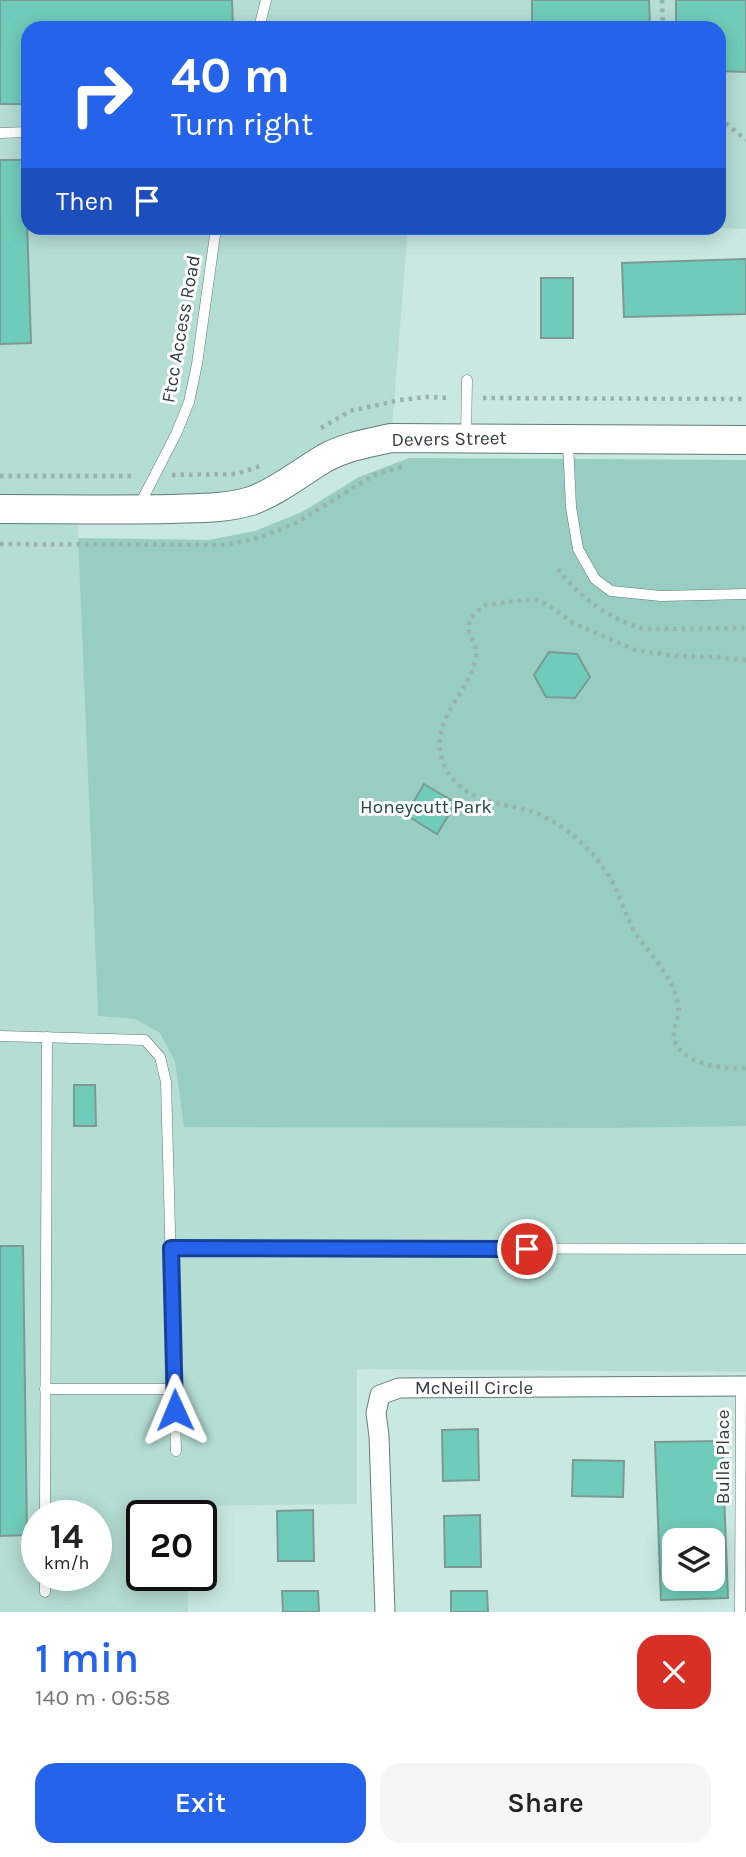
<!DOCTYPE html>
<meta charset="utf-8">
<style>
body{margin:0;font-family:Karla,sans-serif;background:#f6f6f6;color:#222;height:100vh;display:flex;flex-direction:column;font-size:26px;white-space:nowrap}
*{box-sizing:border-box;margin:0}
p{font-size:23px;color:#767676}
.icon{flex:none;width:38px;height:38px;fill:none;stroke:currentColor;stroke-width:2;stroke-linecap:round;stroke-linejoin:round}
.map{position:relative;height:1612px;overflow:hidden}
.details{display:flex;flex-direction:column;background:#fff;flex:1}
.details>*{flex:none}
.hud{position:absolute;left:21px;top:21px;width:705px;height:214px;border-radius:21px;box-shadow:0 4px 18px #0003;background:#2563eb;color:#fff;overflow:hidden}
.fabs{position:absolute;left:662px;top:1528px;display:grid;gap:14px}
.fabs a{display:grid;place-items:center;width:63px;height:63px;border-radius:14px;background:#fff;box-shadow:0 4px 18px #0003;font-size:35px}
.speed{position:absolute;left:21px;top:1500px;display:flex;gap:14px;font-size:35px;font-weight:700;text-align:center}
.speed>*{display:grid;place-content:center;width:91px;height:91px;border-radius:50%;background:#fff;box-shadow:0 4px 18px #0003;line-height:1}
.speed small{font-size:18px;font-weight:400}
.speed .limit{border:4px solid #111;border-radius:10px;background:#fff;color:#111}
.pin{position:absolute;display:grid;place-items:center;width:60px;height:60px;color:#fff;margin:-30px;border:4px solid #fff;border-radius:50%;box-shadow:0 2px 7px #0007}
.me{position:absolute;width:77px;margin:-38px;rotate:359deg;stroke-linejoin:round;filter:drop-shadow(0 0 5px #0008)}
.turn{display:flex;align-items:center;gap:24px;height:147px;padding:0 35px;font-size:32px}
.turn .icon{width:91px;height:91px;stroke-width:2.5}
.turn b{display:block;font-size:49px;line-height:60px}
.then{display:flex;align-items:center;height:66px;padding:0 35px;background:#0003;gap:14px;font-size:26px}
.round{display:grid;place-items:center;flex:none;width:74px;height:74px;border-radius:21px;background:#f6f6f6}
.summary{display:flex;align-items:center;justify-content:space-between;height:119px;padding:0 35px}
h1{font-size:42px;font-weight:600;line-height:52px;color:#2563eb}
.action{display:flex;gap:14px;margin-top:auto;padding:14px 35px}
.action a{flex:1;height:80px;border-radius:21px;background:#2563eb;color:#fff;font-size:28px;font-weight:600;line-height:80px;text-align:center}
.action a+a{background:#f6f6f6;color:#222}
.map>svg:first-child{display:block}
.built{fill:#b4ddd4;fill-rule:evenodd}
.green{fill:#97cdc2}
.building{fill:#70ccba;stroke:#7c9a93;stroke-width:2;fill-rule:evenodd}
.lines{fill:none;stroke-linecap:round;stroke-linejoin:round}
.lane-casing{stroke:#607d77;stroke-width:11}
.street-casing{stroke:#607d77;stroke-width:21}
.secondary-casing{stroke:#607d77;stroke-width:30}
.path{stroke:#98b2ac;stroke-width:4.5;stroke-dasharray:3.5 5;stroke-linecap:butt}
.lane{stroke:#fff;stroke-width:10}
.street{stroke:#fff;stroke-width:19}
.secondary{stroke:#fff;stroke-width:28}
.route-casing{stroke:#184099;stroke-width:18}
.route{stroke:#2563eb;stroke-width:12}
.labels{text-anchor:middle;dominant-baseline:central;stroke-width:6;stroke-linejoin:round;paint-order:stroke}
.street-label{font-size:19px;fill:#323e3c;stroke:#fff}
.park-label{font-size:19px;fill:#1e4840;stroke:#fff}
</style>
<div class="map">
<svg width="746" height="1612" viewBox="0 0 746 1612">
<rect width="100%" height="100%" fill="#c8e8e1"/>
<path class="built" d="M0,0H746V229L716,228H719V28H28V228H408L391,438L235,505L77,510L98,1016L135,1019L160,1033L175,1062L184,1127L746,1124V1372L357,1369V1504L187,1506V1515L142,1516V1575H188V1612H0ZM37,1516H96V1575H37Z"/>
<path class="green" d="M409,458L746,460V1126L607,1128L184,1127L175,1062L160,1033L135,1019L98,1016L78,538L209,540L255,531L302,512L359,477Z"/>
<g class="building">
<path d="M0,0H232L233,28H28V104H0Z"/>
<path d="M532,0H649L650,28H532Z"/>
<path d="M676,0H746V72L719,71V28H676Z"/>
<path d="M0,160H25L31,343L0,344Z"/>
<path d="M746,259V314L624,317L622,263Z"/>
<rect x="541" y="278" width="32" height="60"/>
<path d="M549,652L577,654L590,677L575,698L546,697L534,675Z"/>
<path d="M424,784L456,803L437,834L406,815Z"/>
<path d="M74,1085H95L96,1126H74Z"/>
<path d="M0,1246H23L27,1535L0,1536Z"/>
<path d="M478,1429L479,1480L443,1481L442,1430Z"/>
<path d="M722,1441L728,1598L661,1600L655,1442ZM674,1540H712V1578H674Z"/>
<path d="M573,1460L624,1461L623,1497L572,1496Z"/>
<path d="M313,1510L314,1561H278L277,1511Z"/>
<path d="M480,1515L481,1567H445L444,1516Z"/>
<path d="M282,1591H318L319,1612H283Z"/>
<path d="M451,1591H487L488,1612H451Z"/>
</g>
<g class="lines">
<g class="lane-casing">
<g id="lane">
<path d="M259,28L266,0"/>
<path d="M0,133L28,132"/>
<path d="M466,435L467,380"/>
<path d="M568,442L571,507L578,549L595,579L611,591L661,596L746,594"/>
<path d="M140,504L176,434L189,402L197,364L216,228"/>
<path d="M0,1036L145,1040L160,1057L166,1082L176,1451"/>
<path d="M171,1248L746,1249"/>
<path d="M45,1389H174"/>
<path d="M45,1516L47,1037"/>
<path d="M45,1592V1575"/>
<path d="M740,1612L741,1386"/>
</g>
</g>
<g class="street-casing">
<path id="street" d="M385,1612L379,1436L376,1413L380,1395L399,1388L746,1386"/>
</g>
<g class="secondary-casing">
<path id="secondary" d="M0,509C57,509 114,510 171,509C197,508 225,509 251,501C278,491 300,473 325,458C345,447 368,443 391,438L746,440"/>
</g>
<g class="path">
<path d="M662,0L663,28"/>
<path d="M719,118L746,140"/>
<path d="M483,398L746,399"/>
<path d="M321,428L350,411L400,400L427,397L450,398"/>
<path d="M172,475L236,474L260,466"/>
<path d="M0,476H136"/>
<path d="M0,544L227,545L259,538L296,523L374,475L404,466"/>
<path d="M558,569C578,597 611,620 644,629L746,628"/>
<path d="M746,660L716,657L675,656L635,650L573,623L551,607L538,600H524L486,605L476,612L469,621C469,625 469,628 469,632C472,641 478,646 476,657C468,698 423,723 446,769C448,774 452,778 456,782C480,807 508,802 538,814C567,826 592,849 609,876C619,892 624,912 633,929C646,950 665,968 674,990C677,998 680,1009 678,1016C677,1023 673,1029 674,1037C678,1064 724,1070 746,1068"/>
</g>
<use href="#lane" class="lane"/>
<use href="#street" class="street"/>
<use href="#secondary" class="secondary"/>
</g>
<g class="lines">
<g class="route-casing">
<path id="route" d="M175,1410L171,1248L527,1249"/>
</g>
<use href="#route" class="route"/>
</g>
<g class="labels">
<g class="street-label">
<text transform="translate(181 329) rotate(-80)">Ftcc Access Road</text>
<text transform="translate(449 439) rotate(-1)">Devers Street</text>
<text x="474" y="1388">McNeill Circle</text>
<text transform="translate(723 1457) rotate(-90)">Bulla Place</text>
</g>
<g class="park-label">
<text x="426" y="807">Honeycutt Park</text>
</g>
</g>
</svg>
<div class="fabs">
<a><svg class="icon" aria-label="layers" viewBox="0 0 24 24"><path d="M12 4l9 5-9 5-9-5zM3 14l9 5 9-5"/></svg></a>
</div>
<div class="speed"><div>14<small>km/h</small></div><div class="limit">20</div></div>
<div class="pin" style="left:527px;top:1249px;background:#d93025"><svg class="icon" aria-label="arrive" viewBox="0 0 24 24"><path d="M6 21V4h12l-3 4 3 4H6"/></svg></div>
<svg class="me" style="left:175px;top:1410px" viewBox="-20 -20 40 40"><path d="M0-17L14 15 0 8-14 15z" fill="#2563eb" stroke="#fff" stroke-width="4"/></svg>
<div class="hud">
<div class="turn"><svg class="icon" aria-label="right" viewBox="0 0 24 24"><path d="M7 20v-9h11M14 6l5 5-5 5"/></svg><div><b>40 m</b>Turn right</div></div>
<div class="then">Then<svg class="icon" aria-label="arrive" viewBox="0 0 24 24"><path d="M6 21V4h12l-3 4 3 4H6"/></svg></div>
</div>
</div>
<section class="details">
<div class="summary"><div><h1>1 min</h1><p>140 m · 06:58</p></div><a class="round" style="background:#d93025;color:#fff"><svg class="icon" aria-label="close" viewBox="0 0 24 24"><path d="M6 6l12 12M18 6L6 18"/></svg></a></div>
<div class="action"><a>Exit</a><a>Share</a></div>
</section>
